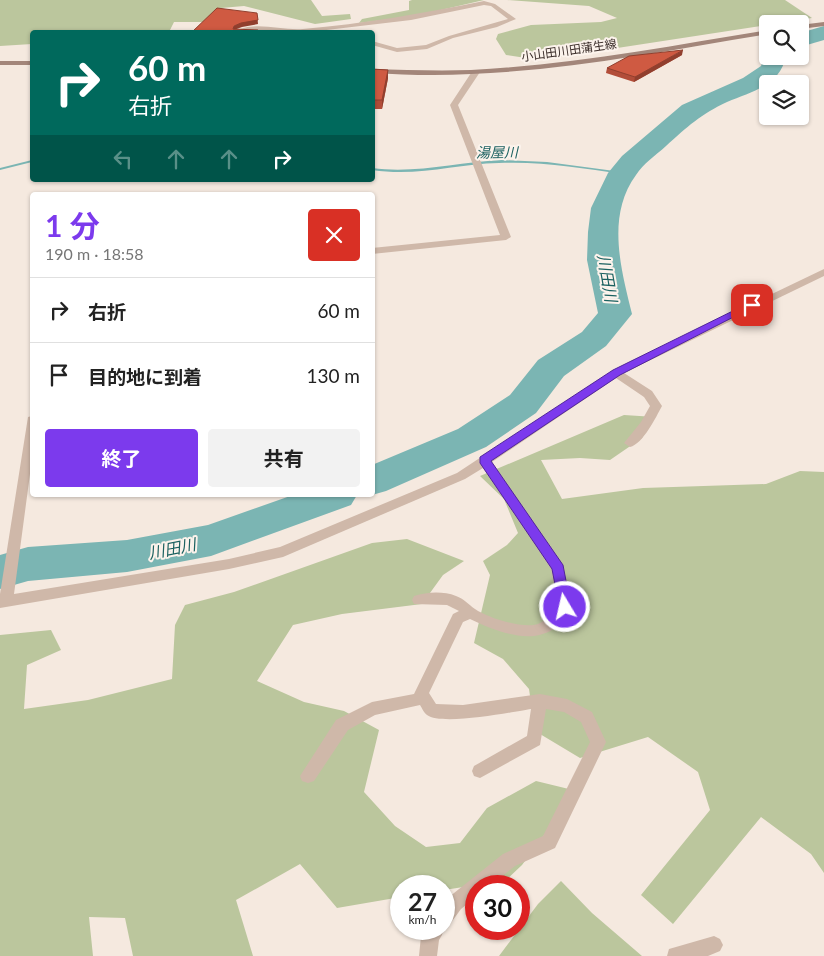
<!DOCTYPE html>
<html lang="ja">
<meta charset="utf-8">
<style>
body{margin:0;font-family:Lato,"Noto Sans JP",sans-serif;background:#f2f2f2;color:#222;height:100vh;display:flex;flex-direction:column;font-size:19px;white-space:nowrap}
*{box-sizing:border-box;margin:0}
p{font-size:16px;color:#767676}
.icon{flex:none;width:28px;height:28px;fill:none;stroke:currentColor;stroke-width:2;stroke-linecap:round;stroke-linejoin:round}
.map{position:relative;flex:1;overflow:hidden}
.sheet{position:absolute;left:30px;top:192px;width:345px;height:305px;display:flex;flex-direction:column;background:#fff;border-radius:5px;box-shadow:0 1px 4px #0004}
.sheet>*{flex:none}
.banner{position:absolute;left:30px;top:30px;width:345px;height:152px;border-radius:5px;box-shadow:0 1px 4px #0004;background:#00695c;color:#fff;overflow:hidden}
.fabs{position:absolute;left:759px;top:15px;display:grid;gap:10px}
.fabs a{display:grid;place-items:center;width:50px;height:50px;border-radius:5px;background:#fff;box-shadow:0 1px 4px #0004;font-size:25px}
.speed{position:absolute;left:390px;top:875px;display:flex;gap:10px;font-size:25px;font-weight:700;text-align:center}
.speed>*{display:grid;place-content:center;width:65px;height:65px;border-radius:50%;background:#fff;box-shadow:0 1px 4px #0004;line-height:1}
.speed small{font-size:12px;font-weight:400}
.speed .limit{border:8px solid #d22;background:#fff;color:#111}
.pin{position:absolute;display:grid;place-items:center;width:42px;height:42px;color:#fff;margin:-21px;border-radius:10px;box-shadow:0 2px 8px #0006}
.me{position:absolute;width:55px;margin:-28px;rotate:351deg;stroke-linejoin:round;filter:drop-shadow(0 0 4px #0008)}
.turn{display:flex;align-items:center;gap:18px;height:105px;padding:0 15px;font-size:22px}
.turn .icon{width:65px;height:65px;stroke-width:2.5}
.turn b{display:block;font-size:35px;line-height:42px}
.lanes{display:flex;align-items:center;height:48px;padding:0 15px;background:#0003;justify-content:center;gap:25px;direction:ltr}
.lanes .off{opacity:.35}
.round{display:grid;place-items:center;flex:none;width:52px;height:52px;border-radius:5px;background:#f2f2f2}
.summary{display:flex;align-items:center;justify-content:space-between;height:85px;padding:0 15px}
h1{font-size:30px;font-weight:700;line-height:38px;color:#7c3aed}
.action{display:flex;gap:10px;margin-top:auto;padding:10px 15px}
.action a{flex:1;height:58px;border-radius:5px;background:#7c3aed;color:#fff;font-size:20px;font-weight:700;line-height:58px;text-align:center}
.action a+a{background:#f2f2f2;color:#222}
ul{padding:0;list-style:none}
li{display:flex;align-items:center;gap:15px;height:65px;padding:0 15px;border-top:1px solid #e0e0e0}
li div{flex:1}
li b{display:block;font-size:19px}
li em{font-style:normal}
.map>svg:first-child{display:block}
.green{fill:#bbc69d}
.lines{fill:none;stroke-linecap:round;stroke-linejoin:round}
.stream{fill:#7bb5b3;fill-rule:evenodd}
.river{fill:#7bb5b3;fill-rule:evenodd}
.minor{fill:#cfb8a9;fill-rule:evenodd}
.secondary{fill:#a3867a;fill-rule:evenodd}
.wall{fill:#b24d39}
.shaded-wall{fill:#913f2e}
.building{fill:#cf5a42;stroke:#913f2e}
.route{fill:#7c3aed;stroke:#51269a}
.labels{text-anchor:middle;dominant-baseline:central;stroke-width:4;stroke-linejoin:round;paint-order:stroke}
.far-street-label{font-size:12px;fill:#3b2e2a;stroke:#fcf3ec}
.far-water-label{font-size:14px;font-style:italic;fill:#1b6160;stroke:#fcf3ec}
.water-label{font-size:16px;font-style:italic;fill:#1b6160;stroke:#fcf3ec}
</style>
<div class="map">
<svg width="824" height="956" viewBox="0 0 824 956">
<rect width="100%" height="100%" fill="#f5e9df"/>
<g class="green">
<path d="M0,0H311L322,16L350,14L351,19L315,24L244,6L221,8L206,22H174L169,32H32V44L0,46Z"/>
<path d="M412,0H484L415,16L359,23L362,19L409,10V1Z"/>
<path d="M507,0H785L812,18L539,60L506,55L496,39L498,34L531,25L601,22L617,18L589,6Z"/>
<path d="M624,415L655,417L642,438L610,460L580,458L541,460L562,499L643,488L766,484L800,471L824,472V873L811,854L761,817L673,924L641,895L710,810L698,772L648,737L580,758L535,731L529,689L503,659L474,643L490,575L483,561L507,545L518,533L504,499L480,476Z"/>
<path d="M407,539L464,561L443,575L422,604L342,614L293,625L257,681L304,702L344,711L379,730L364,792L395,826L426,847L460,843L487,808L536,781L577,791L522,865L500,886H476V903L470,886L444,890V886H401V897L337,908L300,864L236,900L253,956H133L125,918L89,917L93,956H0V635L51,630L61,650L27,665L24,709L88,700L172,679L175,625L185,605L234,592L372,543Z"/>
<path d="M561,881L592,913L642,956H499L538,904Z"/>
</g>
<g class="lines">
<g class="stream">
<path d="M32,160V162L0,170V168Z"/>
<path d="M501,160L547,162L622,172L624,173L622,174C582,168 540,161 499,163C455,164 418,177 372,170V168C416,174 457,162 501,160Z"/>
</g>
<g class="river">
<path d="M824,26V40L800,47V33Z"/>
<path d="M767,51L768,56H786C780,86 752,91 727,102C701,114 687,127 666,146C656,155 643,164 636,175C606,216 621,269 632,314L606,346L564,376L536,413L486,447L386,491L372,495H371L372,465L458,429L510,395L538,360L582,332L598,313L587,260L588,232L591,208L608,173L622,156L682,105L743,78L761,66Z"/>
<path d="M293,495H357L351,505L211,556L127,572L28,581L0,589V555L28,547L127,540L208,525Z"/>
</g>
<g class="minor">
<path d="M484,1L495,4L516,19L497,27L453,38L427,49L397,52L372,45V41L397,48L426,45L449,36L508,19L491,6L484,5L411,20L318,31V32H235C253,20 282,31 303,29C363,24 424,13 484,1Z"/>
<path d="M473,70L480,72L458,105L511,237L506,240L372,254V248L500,235L450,105Z"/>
<path d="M824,269V276L624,373L652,391L662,406C656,417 643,444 630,447L624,443L641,422L650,406L644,397L616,378L492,462L563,564L572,607C549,652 506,636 470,619L463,622L429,693L436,704L463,705L540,694L567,699L592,712L606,742L555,848L515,866L490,886H476V897L461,909L450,924L444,927L442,935L439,940L437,956H419L421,936L424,929H444V903L449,897L503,854L543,836L590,742L581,722L564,712L546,709L540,745L480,778L474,776L472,771L474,766L527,736L531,709C512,712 442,726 427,715C424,713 422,708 420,705L375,715L348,730L314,781L308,783L302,781L300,776L336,720L372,702L414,694L453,614L459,611L447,605L414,604L412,600L414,596C427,592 443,591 456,596C464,599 468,604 475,609C488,618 523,629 538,624C546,621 552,612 558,606L551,569L483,468L465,479L283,557L229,569L0,608V594L28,417L32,416V459L14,594L229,559L280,547L457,473L612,371Z"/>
<path d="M714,936L720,939L723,945L720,951L708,956H667L669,949Z"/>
</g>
<g class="secondary">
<path d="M824,22V26L800,29V25Z"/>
<path d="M768,30V34C669,50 571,70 471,74C438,76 405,75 372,73V69C405,70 438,71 471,70C571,65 669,46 768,30Z"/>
<rect x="0" y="61" width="32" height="4"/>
</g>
</g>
<g class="wall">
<path d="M682,55L634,82L606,73L607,68Z"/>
<path d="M372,69L388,70V78L382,109H372Z"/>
</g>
<g class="shaded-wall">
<path d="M257,13L258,24L242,27L234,30L233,29L234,26Z"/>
<path d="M683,50L682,55L634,82L635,77Z"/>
<path d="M388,70V78L382,109V100Z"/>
</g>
<g class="building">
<path d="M217,8L257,13L258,20L241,23L234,26L233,29L258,30V32H192Z"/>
<path d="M683,50L635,77L607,68L629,56Z"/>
<path d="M372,69L388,70L382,100H372Z"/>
</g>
<path class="route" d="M749,303L757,305L620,375L491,461L563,565L571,607L569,611H560L552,569L480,463V457L613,370Z"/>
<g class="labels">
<g class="far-street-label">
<text transform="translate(569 50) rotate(-8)">小山田川田蒲生線</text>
</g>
<g class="far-water-label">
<text transform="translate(497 152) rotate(-1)">湯屋川</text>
</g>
<g class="water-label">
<text transform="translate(608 278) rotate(80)">川田川</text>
<text transform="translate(172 548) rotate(-11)">川田川</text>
</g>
</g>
</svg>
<div class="fabs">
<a><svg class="icon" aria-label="search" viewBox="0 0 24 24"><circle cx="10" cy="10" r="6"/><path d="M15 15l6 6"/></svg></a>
<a><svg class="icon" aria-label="layers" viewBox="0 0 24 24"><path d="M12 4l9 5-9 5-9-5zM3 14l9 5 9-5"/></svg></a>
</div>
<div class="speed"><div>27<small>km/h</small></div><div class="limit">30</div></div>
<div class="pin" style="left:752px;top:305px;background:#d93025"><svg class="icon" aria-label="arrive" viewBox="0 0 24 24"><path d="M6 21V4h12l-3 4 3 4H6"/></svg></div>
<svg class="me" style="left:565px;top:607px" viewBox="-20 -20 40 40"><circle r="17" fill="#7c3aed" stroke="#fff" stroke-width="3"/><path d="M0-11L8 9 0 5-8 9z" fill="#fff"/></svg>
<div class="banner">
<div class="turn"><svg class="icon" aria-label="right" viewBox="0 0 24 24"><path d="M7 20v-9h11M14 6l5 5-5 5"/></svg><div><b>60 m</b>右折</div></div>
<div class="lanes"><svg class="icon off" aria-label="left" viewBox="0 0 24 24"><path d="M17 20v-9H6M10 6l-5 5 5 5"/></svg><svg class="icon off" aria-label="ahead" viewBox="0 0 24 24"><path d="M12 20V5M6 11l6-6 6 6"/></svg><svg class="icon off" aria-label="ahead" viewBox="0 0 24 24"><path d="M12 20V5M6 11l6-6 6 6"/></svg><svg class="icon" aria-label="right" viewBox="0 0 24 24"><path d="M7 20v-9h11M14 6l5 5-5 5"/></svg></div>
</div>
<section class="sheet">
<div class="summary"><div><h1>1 分</h1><p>190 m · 18:58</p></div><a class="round" style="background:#d93025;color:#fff"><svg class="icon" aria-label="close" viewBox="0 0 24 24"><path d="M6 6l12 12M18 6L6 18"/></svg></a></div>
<ul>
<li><svg class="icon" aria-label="right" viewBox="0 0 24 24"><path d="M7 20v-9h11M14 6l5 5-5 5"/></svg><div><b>右折</b></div><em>60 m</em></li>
<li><svg class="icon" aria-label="arrive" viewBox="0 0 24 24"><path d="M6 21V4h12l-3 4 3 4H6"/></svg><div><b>目的地に到着</b></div><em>130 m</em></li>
</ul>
<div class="action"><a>終了</a><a>共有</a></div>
</section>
</div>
